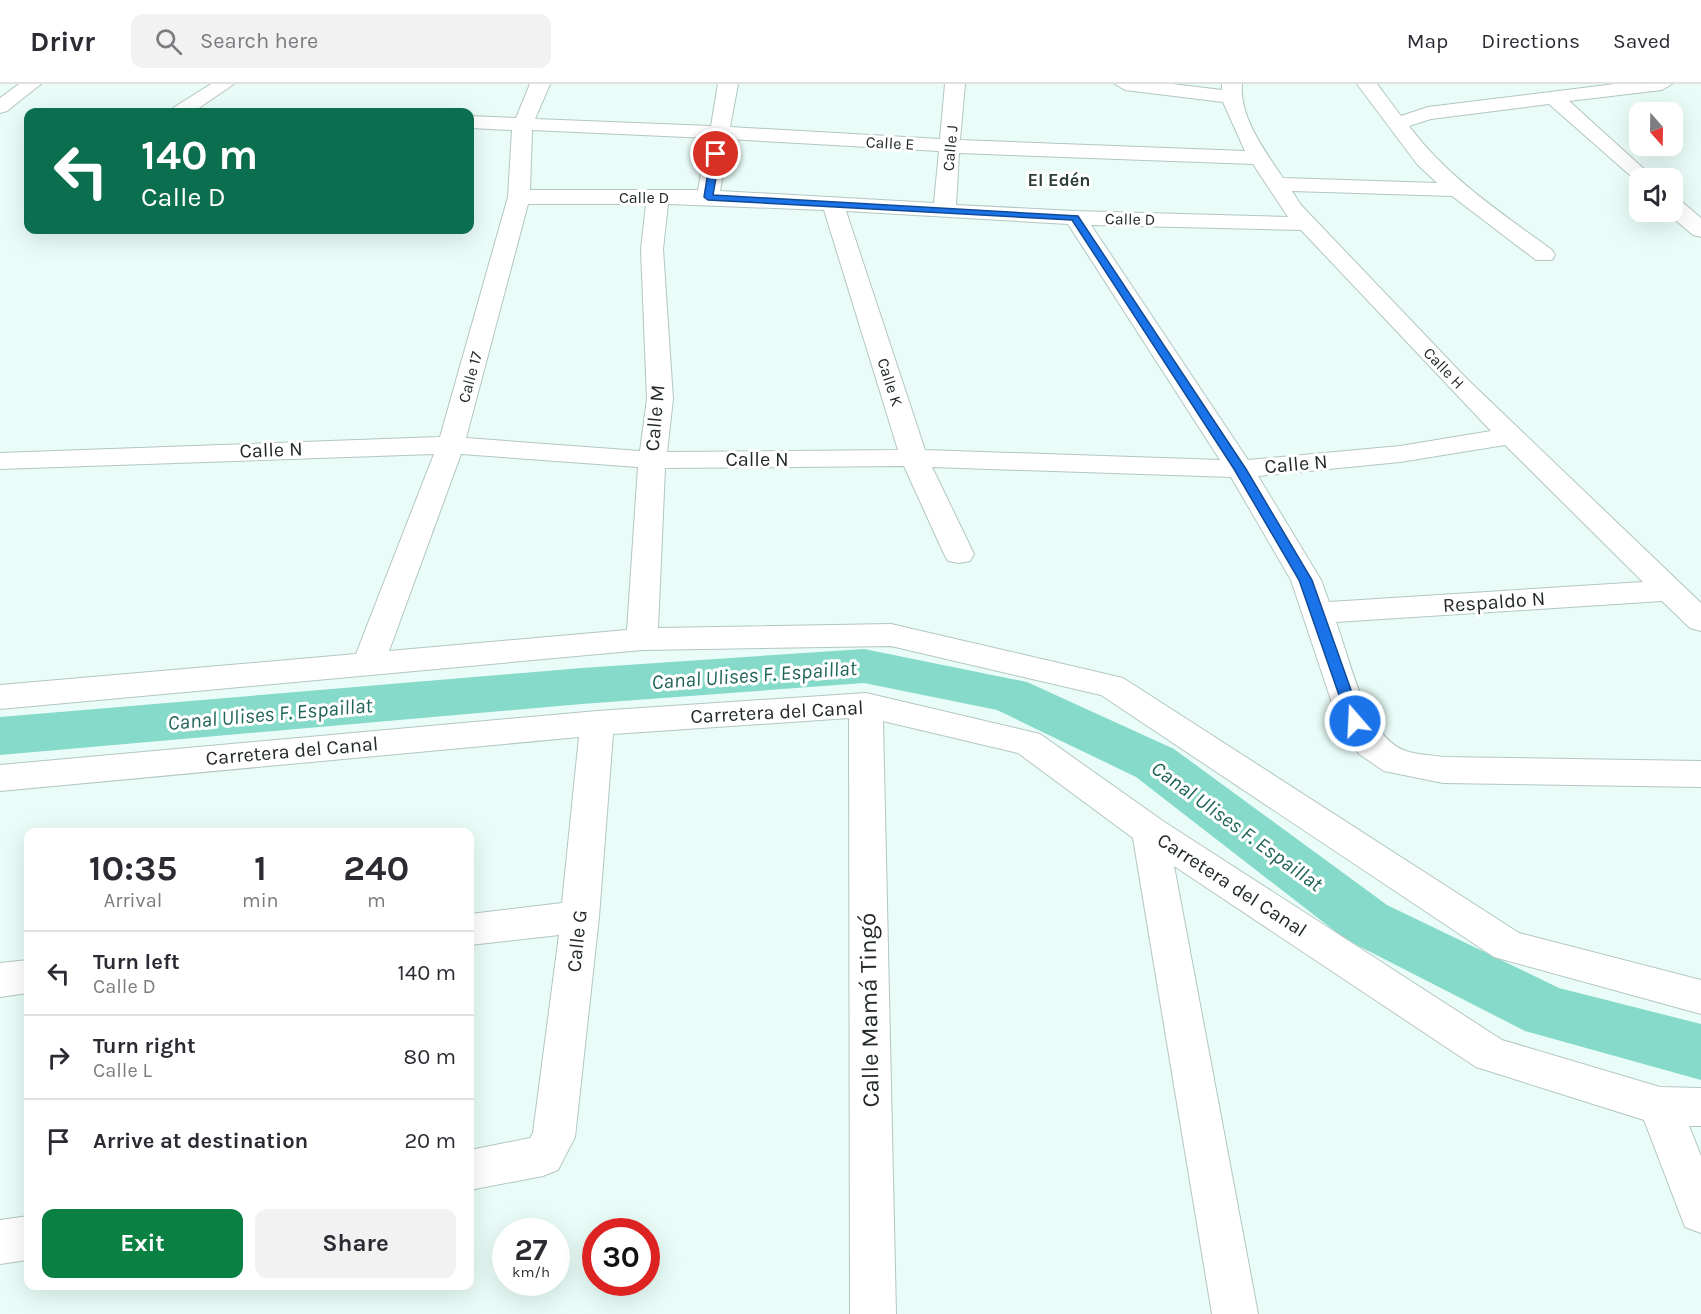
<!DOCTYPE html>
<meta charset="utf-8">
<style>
body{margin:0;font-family:Karla,sans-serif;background:#f2f2f3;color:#2b2b33;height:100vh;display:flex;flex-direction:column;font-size:22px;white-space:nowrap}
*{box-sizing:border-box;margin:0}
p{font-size:20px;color:#7c7c81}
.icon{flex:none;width:33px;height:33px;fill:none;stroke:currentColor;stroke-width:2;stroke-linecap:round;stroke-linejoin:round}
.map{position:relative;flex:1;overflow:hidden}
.drawer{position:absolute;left:24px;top:744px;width:450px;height:462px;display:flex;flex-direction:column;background:#fff;border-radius:12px;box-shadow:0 6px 24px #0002}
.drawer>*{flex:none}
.top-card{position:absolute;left:24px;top:24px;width:450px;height:126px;border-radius:12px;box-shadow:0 6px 24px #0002;background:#0b6e4f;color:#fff;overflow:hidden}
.needle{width:39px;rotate:160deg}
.controls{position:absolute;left:1629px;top:18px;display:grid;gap:12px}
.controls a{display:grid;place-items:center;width:54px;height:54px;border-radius:12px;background:#fff;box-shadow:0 6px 24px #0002;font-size:30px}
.speed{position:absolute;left:492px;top:1134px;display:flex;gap:12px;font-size:30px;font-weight:700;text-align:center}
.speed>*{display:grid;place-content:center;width:78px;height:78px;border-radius:50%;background:#fff;box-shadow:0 6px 24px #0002;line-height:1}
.speed small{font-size:15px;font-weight:400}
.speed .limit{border:9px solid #d22;background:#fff;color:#111}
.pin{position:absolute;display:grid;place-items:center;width:51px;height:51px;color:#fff;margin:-26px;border:3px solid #fff;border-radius:50%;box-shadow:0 2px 6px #0007}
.me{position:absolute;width:66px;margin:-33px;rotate:341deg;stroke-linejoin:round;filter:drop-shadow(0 0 4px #0008)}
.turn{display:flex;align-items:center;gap:21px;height:126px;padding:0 18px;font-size:27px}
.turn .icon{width:78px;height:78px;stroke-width:2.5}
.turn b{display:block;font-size:42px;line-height:51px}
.eta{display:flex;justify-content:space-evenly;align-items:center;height:102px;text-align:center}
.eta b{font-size:36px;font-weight:700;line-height:42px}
.button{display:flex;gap:12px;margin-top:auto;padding:12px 18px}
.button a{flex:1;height:69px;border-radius:12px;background:#0b8043;color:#fff;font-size:24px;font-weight:700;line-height:69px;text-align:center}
.button a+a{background:#f2f2f3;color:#2b2b33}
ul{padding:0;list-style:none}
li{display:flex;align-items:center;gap:18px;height:84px;padding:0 18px;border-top:2px solid #e1e1e2}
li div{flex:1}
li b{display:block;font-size:22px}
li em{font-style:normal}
header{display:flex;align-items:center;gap:36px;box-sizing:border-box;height:84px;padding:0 30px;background:#fff;border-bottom:2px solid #e1e1e2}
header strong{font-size:28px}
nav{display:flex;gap:33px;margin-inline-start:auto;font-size:21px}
.search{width:420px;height:54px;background:#f2f2f3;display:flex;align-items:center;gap:15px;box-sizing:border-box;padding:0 21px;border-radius:12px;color:#7c7c81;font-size:22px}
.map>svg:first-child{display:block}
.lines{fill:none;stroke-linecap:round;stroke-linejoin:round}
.canal{fill:#86daca;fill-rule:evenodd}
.minor-casing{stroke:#b3c6c2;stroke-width:2}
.minor{fill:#fff;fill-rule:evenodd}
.route{fill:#1a73e8;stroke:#114b97;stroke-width:1.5}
.labels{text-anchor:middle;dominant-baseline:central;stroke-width:6;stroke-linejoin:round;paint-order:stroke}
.far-street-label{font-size:16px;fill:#232a29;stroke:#fff}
.far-neighbourhood-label{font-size:18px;font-weight:bold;fill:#2d3d39;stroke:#fff}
.street-label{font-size:20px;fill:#232a29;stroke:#fff}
.water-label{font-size:21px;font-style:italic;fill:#216559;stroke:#fff}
.near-street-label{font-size:24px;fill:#232a29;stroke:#fff}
</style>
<header>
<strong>Drivr</strong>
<div class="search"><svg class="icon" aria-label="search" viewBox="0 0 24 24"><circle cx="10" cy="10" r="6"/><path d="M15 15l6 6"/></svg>Search here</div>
<nav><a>Map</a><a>Directions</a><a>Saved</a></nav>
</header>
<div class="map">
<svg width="1701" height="1230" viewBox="0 0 1701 1230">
<rect width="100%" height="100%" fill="#e9fcf8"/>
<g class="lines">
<path class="canal" d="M864,565L1027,598L1174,665L1387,821L1559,904L1701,940V996L1525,947L1345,855L1136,693L997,626L864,599L582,620L0,671V633L582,584Z"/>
<g class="minor-casing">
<g id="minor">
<path d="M19,0H41L7,27L0,29V14Z"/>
<path d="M211,0H234L193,28H170L173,24Z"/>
<path d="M530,0H550L535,35L711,42L718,0H738L730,43L940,55L945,0H965L960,56L1245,67L1223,18L1125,6L1115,0H1172L1222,6V0H1242C1239,33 1265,67 1283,94L1437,99L1417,80L1357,0H1377L1401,32L1428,23L1615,0H1672L1662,6L1569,17L1654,94H1640V100L1549,20L1431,35L1409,42C1448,94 1500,128 1552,166L1555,171L1552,176H1536L1452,112L1292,107L1301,121L1466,294L1701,519V547L1690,544L1662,517L1336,538C1350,575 1365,653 1406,667C1417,671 1431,671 1443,673L1701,677V703L1443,699L1384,687L1359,670L1338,637L1291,496L1231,393L932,383L974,470L970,477L959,479L948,477L944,470L904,382L665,384L658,544L891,540L1123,594L1519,849L1701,896V930L1494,873L1101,611L891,562L642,566L0,625V601L356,570L434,370L0,385V369L440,353L508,113L512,46L470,44V32L516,34ZM532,46L708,54L698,106H530ZM729,55L939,67L934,119L720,107ZM959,69L1253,80L1288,133L1075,127L956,121ZM528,120H646L641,165L647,315L640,367L466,354ZM668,120L824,126L898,366L667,368L673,315L663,165ZM846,127L1068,140L1220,376L925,366ZM1091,141L1301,146L1491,347L1400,362L1248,376ZM1505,361L1643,498L1329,518L1321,496L1258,392L1400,378ZM461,370L638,383L627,546L389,567Z"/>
<path d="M1672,115L1680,116L1701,134V153L1693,151L1666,128H1672Z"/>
<path d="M866,609L1040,650L1163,737L1502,956L1660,1003L1701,1004V1042H1689L1701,1072V1149L1685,1143L1644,1036L1476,983L1174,782L1258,1230H1212L1133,754L1018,669L883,637L896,1230H850L849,634L613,650L599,833L575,1053L558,1086L543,1092L470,1106V1066L530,1054L533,1049L559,851L470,861V830L562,819L579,653L0,707V681L597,627Z"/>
<path d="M28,876V909L0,913V879Z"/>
<path d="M28,1132V1176L0,1180V1136Z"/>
</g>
</g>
<use href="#minor" class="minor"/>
</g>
<path class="route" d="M716,68L720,70L713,111L1078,132L1246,385L1312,496L1362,637L1360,641H1350L1348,637L1299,496L1234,385L1072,136L708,116L704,113L711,70Z"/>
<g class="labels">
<g class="far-street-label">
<text transform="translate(890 59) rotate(3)">Calle E</text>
<text transform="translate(950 64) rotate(-85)">Calle J</text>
<text x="644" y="113">Calle D</text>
<text transform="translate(1130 135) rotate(1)">Calle D</text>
<text transform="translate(1444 284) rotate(46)">Calle H</text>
<text transform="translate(470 293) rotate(-75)">Calle 17</text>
<text transform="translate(890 298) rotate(72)">Calle K</text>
</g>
<g class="far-neighbourhood-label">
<text x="1059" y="96">El Edén</text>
</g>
<g class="street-label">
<text transform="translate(655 334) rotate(-85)">Calle M</text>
<text transform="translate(271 366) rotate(-2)">Calle N</text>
<text x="757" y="375">Calle N</text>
<text transform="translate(1296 380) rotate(-5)">Calle N</text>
<text transform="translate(1494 518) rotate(-4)">Respaldo N</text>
<text transform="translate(777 628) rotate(-3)">Carretera del Canal</text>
<text transform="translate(292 667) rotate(-5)">Carretera del Canal</text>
<text transform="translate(1232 801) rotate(33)">Carretera del Canal</text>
<text transform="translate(577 857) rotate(-84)">Calle G</text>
</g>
<g class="water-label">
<text transform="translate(754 591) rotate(-4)">Canal Ulises F. Espaillat</text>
<text transform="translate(270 630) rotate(-5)">Canal Ulises F. Espaillat</text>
<text transform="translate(1237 742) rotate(36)">Canal Ulises F. Espaillat</text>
</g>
<g class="near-street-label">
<text transform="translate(869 926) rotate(-91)">Calle Mamá Tingó</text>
</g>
</g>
</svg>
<div class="controls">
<a><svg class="needle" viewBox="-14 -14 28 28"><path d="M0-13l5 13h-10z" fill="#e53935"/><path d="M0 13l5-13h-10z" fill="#7c7c81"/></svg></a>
<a><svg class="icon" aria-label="sound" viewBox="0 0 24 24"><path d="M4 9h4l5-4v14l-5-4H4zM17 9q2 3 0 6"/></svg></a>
</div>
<div class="speed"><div>27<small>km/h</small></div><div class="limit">30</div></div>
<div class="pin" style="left:716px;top:70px;background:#d93025"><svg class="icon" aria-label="arrive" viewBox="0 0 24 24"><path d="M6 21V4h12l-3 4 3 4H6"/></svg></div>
<svg class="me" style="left:1355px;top:637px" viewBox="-20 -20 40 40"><circle r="17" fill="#1a73e8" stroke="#fff" stroke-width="3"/><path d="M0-11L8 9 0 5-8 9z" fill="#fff"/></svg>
<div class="top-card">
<div class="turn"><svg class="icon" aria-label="left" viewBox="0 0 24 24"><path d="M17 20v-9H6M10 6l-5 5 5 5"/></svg><div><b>140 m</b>Calle D</div></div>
</div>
<section class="drawer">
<div class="eta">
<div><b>10:35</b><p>Arrival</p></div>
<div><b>1</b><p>min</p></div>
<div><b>240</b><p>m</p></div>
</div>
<ul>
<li><svg class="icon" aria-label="left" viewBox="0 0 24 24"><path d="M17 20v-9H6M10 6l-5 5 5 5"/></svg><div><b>Turn left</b><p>Calle D</p></div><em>140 m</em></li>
<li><svg class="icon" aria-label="right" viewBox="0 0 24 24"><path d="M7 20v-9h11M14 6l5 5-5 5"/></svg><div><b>Turn right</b><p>Calle L</p></div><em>80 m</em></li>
<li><svg class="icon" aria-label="arrive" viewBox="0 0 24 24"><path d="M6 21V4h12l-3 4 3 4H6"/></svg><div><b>Arrive at destination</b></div><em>20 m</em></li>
</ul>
<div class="button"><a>Exit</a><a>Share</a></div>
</section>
</div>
